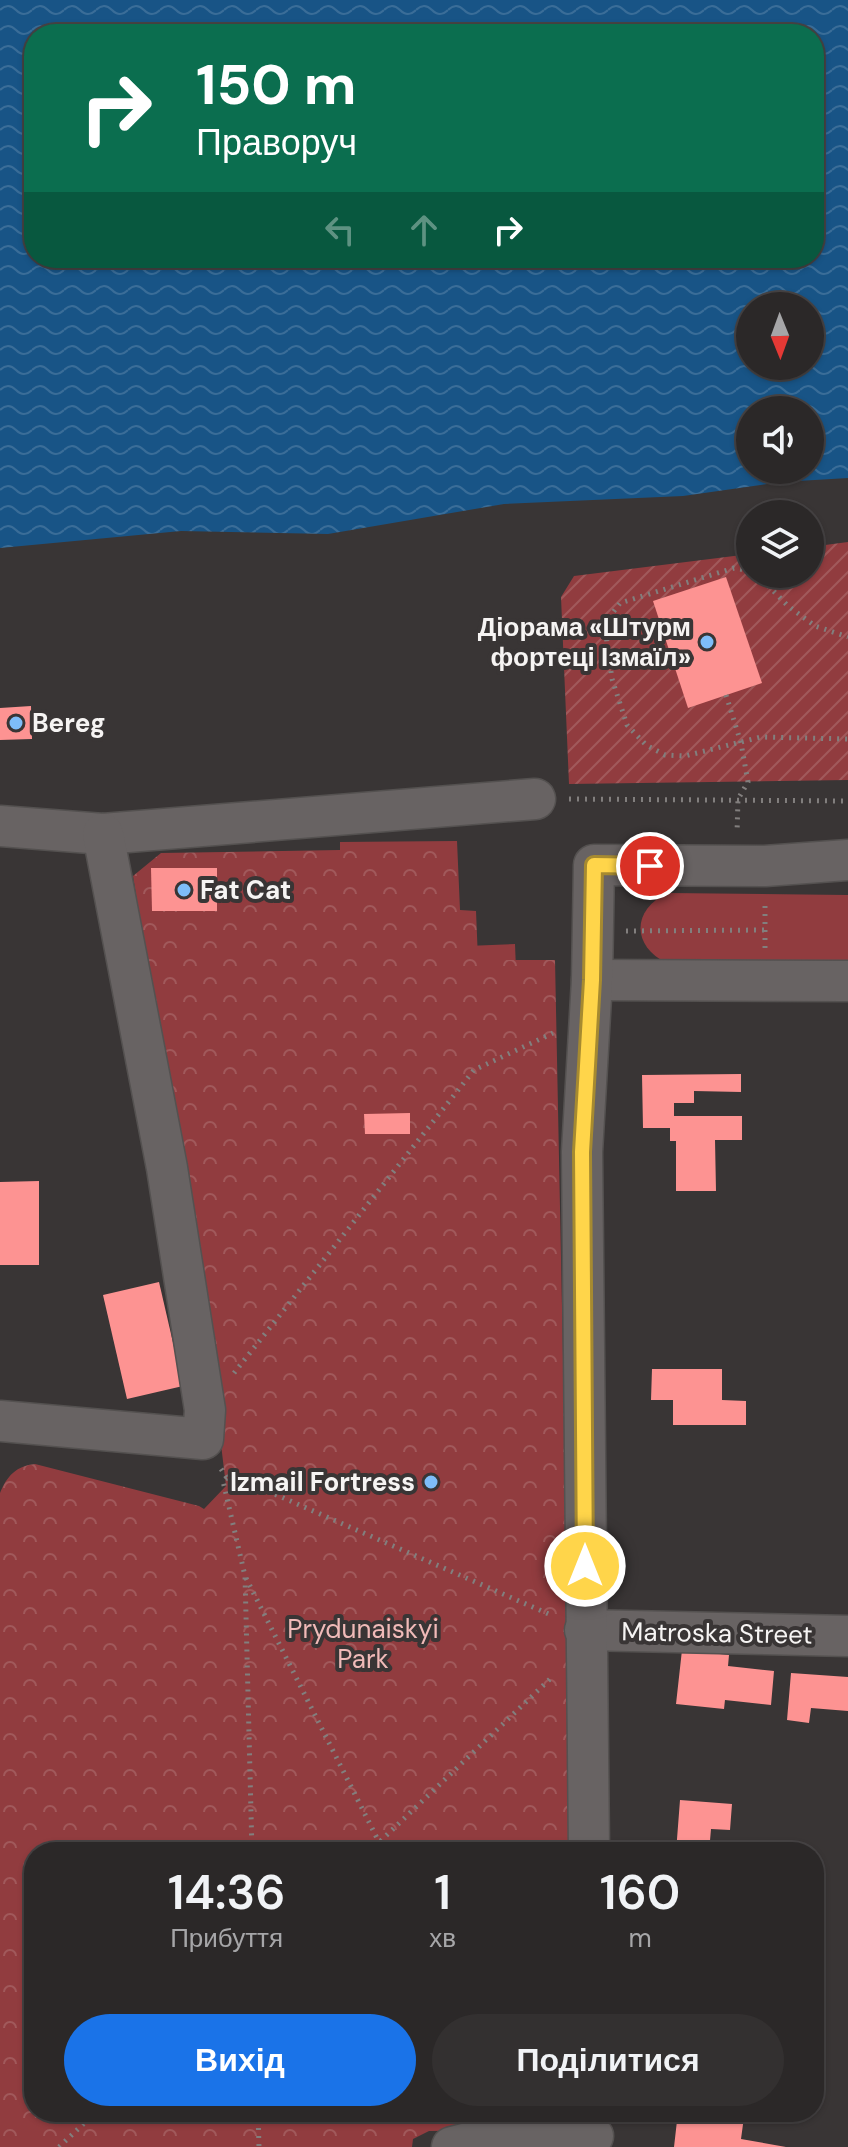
<!DOCTYPE html>
<html lang="uk">
<meta charset="utf-8">
<style>
body{margin:0;font-family:"DM Sans",sans-serif;background:#333030;color:#f1f3f6;height:100vh;display:flex;flex-direction:column;font-size:30px;white-space:nowrap}
*{box-sizing:border-box;margin:0}
p{font-size:26px;color:#a6a6a8}
.icon{flex:none;width:44px;height:44px;fill:none;stroke:currentColor;stroke-width:2;stroke-linecap:round;stroke-linejoin:round}
.map{position:relative;flex:1;overflow:hidden}
.details{position:absolute;left:24px;top:1842px;width:800px;height:280px;display:flex;flex-direction:column;background:#2b2828;border-radius:32px;box-shadow:0 2px 6px #0004,0 0 0 2px #474445}
.details>*{flex:none}
.hud{position:absolute;left:24px;top:24px;width:800px;height:244px;border-radius:32px;box-shadow:0 2px 6px #0004,0 0 0 2px #474445;background:#0b6e4f;color:#fff;overflow:hidden}
.needle{width:52px;rotate:179deg}
.fabs{position:absolute;left:736px;top:292px;display:grid;gap:16px}
.fabs a{display:grid;place-items:center;width:88px;height:88px;border-radius:50%;background:#2b2828;box-shadow:0 2px 6px #0004,0 0 0 2px #474445;font-size:40px}
.pin{position:absolute;display:grid;place-items:center;width:68px;height:68px;color:#fff;margin:-34px;border:4px solid #fff;border-radius:50%;box-shadow:0 2px 8px #0007}
.me{position:absolute;width:88px;margin:-44px;rotate:0deg;stroke-linejoin:round;filter:drop-shadow(0 0 6px #0008)}
.turn{display:flex;align-items:center;gap:28px;height:168px;padding:0 40px;font-size:36px}
.turn .icon{width:104px;height:104px;stroke-width:2.5}
.turn b{display:block;font-size:56px;line-height:68px}
.lanes{display:flex;align-items:center;height:76px;padding:0 40px;background:#0003;justify-content:center;gap:40px;direction:ltr}
.lanes .off{opacity:.35}
.eta{display:flex;justify-content:space-evenly;align-items:center;height:136px;text-align:center}
.eta b{font-size:48px;font-weight:600;line-height:56px}
.cta{display:flex;gap:16px;margin-top:auto;padding:16px 40px}
.cta a{flex:1;height:92px;border-radius:48px;background:#1a73e8;color:#fff;font-size:32px;font-weight:600;line-height:92px;text-align:center}
.cta a+a{background:#333030;color:#f1f3f6}
.map>svg:first-child{display:block}
.grass{fill:#913c3f}
.park{fill:url(#park-crowns)}
.garden{fill:url(#garden-furrows)}
.water{fill:url(#water-waves);fill-rule:evenodd}
.building{fill:#fd9392}
.lines{fill:none;stroke-linecap:round;stroke-linejoin:round}
.minor-casing{stroke:#545150;stroke-width:43}
.path{stroke:#827f7e;stroke-width:5;stroke-dasharray:2 6;stroke-linecap:butt}
.minor{stroke:#686363;stroke-width:40}
.route-casing{stroke:#a68a30;stroke-width:20}
.route{stroke:#ffd54a;stroke-width:14}
.poi-dot{fill:#7ebdf9;stroke:#393535;stroke-width:3}
.labels{text-anchor:middle;dominant-baseline:central;stroke-width:8;stroke-linejoin:round;paint-order:stroke}
.poi-label{font-size:26px;font-weight:bold;fill:#f6f4f3;stroke:#393535;text-anchor:end}
.park-label{font-size:26px;fill:#f0bab8;stroke:#393535}
.street-label{font-size:26px;fill:#f6f4f3;stroke:#393535}
</style>
<div class="map">
<svg width="848" height="2147" viewBox="0 0 848 2147">
<defs>
<pattern id="park-crowns" width="20" height="18" patternUnits="userSpaceOnUse" patternTransform="scale(2)"><rect width="20" height="18" fill="#913c3f"/><path d="M2 6a3 3 0 1 1 6 0M12 15a3 3 0 1 1 6 0" fill="none" stroke="#a1595b"/></pattern>
<pattern id="garden-furrows" width="10" height="10" patternUnits="userSpaceOnUse" patternTransform="scale(2)"><rect width="10" height="10" fill="#913c3f"/><path d="M-1 1l2-2M0 10L10 0M9 11l2-2" fill="none" stroke="#a1595b"/></pattern>
<pattern id="water-waves" width="16" height="10" patternUnits="userSpaceOnUse" patternTransform="scale(2)"><rect width="16" height="10" fill="#185486"/><path d="M0 5q4-4 8 0t8 0" fill="none" stroke="#3a6d98"/></pattern>
</defs>
<rect width="100%" height="100%" fill="#393535"/>
<g class="grass">
<path d="M668,893L848,895V967L667,963C631,946 632,909 668,893Z"/>
<path d="M515,944L518,1019L467,946Z"/>
</g>
<path class="park" d="M457,841L460,910L476,911L478,960H555L573,1852H34V2112H576V2129L429,2131L413,2139L412,2147H0V1493C7,1476 16,1466 35,1464L199,1506L204,1509L226,1486L214,1386L133,876L161,853L340,850V842Z"/>
<path class="garden" d="M848,542V780L569,784L561,597L574,576L750,554V574H810V547Z"/>
<path class="water" d="M0,0H848V478L781,482L683,496L504,504L328,534L181,531L0,548ZM34,34H814V258H34ZM750,306H810V366H750ZM750,410H810V470H750Z"/>
<g class="building">
<path d="M726,577L762,683L688,708L653,601Z"/>
<path d="M31,706L32,739L0,740V708Z"/>
<path d="M151,868H217V911H152Z"/>
<path d="M741,1074V1092L694,1091V1103H674V1116H742V1140H715L716,1191H676V1141H670V1128H643L642,1075Z"/>
<path d="M410,1113V1134H365L364,1114Z"/>
<path d="M39,1181V1265H0V1182Z"/>
<path d="M159,1282L183,1386L127,1399L103,1295Z"/>
<path d="M652,1369H722V1400L746,1401V1425H673V1400H651Z"/>
<path d="M682,1650L729,1655L728,1666L774,1671L771,1705L725,1700L724,1709L676,1704Z"/>
<path d="M791,1673L848,1677V1711L811,1708L809,1723L787,1720Z"/>
<path d="M680,1800L732,1804L730,1830L711,1829L709,1852H676Z"/>
<path d="M678,2112L744,2117L741,2139L786,2147H674Z"/>
</g>
<g class="lines">
<g class="minor-casing">
<g id="minor">
<path d="M0,826L103,834L535,799"/>
<path d="M592,980L848,981"/>
<path d="M0,1421L203,1439L205,1410L167,1168L103,834"/>
<path d="M585,1630L848,1636"/>
<path d="M589,1852L582,1152L592,980L594,865L765,866L848,860"/>
<path d="M452,2147L491,2137L593,2136"/>
</g>
</g>
<g class="path">
<path d="M750,571L734,568L620,603L608,619L606,635L612,679L627,725L646,745L665,755L685,756L761,737L848,739"/>
<path d="M757,574L788,606L815,626L848,637"/>
<path d="M726,695L741,743L748,782L738,799L737,833"/>
<path d="M569,799L848,801"/>
<path d="M626,931L765,930"/>
<path d="M765,948V902"/>
<path d="M234,1373L474,1070L553,1033"/>
<path d="M221,1469L227,1478L231,1475L551,1615"/>
<path d="M227,1478L223,1481L245,1576L252,1852"/>
<path d="M246,1578L384,1852"/>
<path d="M369,1852L551,1678"/>
<path d="M258,2112L259,2147"/>
<path d="M59,2147L96,2112"/>
</g>
<use href="#minor" class="minor"/>
</g>
<g class="lines">
<g class="route-casing">
<path id="route" d="M585,1566L582,1152L592,980L594,865L650,866"/>
</g>
<use href="#route" class="route"/>
</g>
<g class="poi-dot">
<circle cx="707" cy="642" r="8"/>
<circle cx="16" cy="723" r="8"/>
<circle cx="184" cy="890" r="8"/>
<circle cx="431" cy="1482" r="8"/>
</g>
<g class="labels">
<g class="poi-label">
<text x="691" y="627">Діорама «Штурм<tspan x="691" dy="30">фортеці Ізмаїл»</tspan></text>
<text x="32" y="723" text-anchor="start">Bereg</text>
<text x="200" y="890" text-anchor="start">Fat Cat</text>
<text x="415" y="1482">Izmail Fortress</text>
</g>
<g class="park-label">
<text x="363" y="1629">Prydunaiskyi<tspan x="363" dy="30">Park</tspan></text>
</g>
<g class="street-label">
<text transform="translate(717 1633) rotate(1)">Matroska Street</text>
</g>
</g>
</svg>
<div class="fabs">
<a><svg class="needle" viewBox="-14 -14 28 28"><path d="M0-13l5 13h-10z" fill="#e53935"/><path d="M0 13l5-13h-10z" fill="#a6a6a8"/></svg></a>
<a><svg class="icon" aria-label="sound" viewBox="0 0 24 24"><path d="M4 9h4l5-4v14l-5-4H4zM17 9q2 3 0 6"/></svg></a>
<a><svg class="icon" aria-label="layers" viewBox="0 0 24 24"><path d="M12 4l9 5-9 5-9-5zM3 14l9 5 9-5"/></svg></a>
</div>
<div class="pin" style="left:650px;top:866px;background:#d93025"><svg class="icon" aria-label="arrive" viewBox="0 0 24 24"><path d="M6 21V4h12l-3 4 3 4H6"/></svg></div>
<svg class="me" style="left:585px;top:1566px" viewBox="-20 -20 40 40"><circle r="17" fill="#ffd54a" stroke="#fff" stroke-width="3"/><path d="M0-11L8 9 0 5-8 9z" fill="#fff"/></svg>
<div class="hud">
<div class="turn"><svg class="icon" aria-label="right" viewBox="0 0 24 24"><path d="M7 20v-9h11M14 6l5 5-5 5"/></svg><div><b>150 m</b>Праворуч</div></div>
<div class="lanes"><svg class="icon off" aria-label="left" viewBox="0 0 24 24"><path d="M17 20v-9H6M10 6l-5 5 5 5"/></svg><svg class="icon off" aria-label="ahead" viewBox="0 0 24 24"><path d="M12 20V5M6 11l6-6 6 6"/></svg><svg class="icon" aria-label="right" viewBox="0 0 24 24"><path d="M7 20v-9h11M14 6l5 5-5 5"/></svg></div>
</div>
<section class="details">
<div class="eta">
<div><b>14:36</b><p>Прибуття</p></div>
<div><b>1</b><p>хв</p></div>
<div><b>160</b><p>m</p></div>
</div>
<div class="cta"><a>Вихід</a><a>Поділитися</a></div>
</section>
</div>
